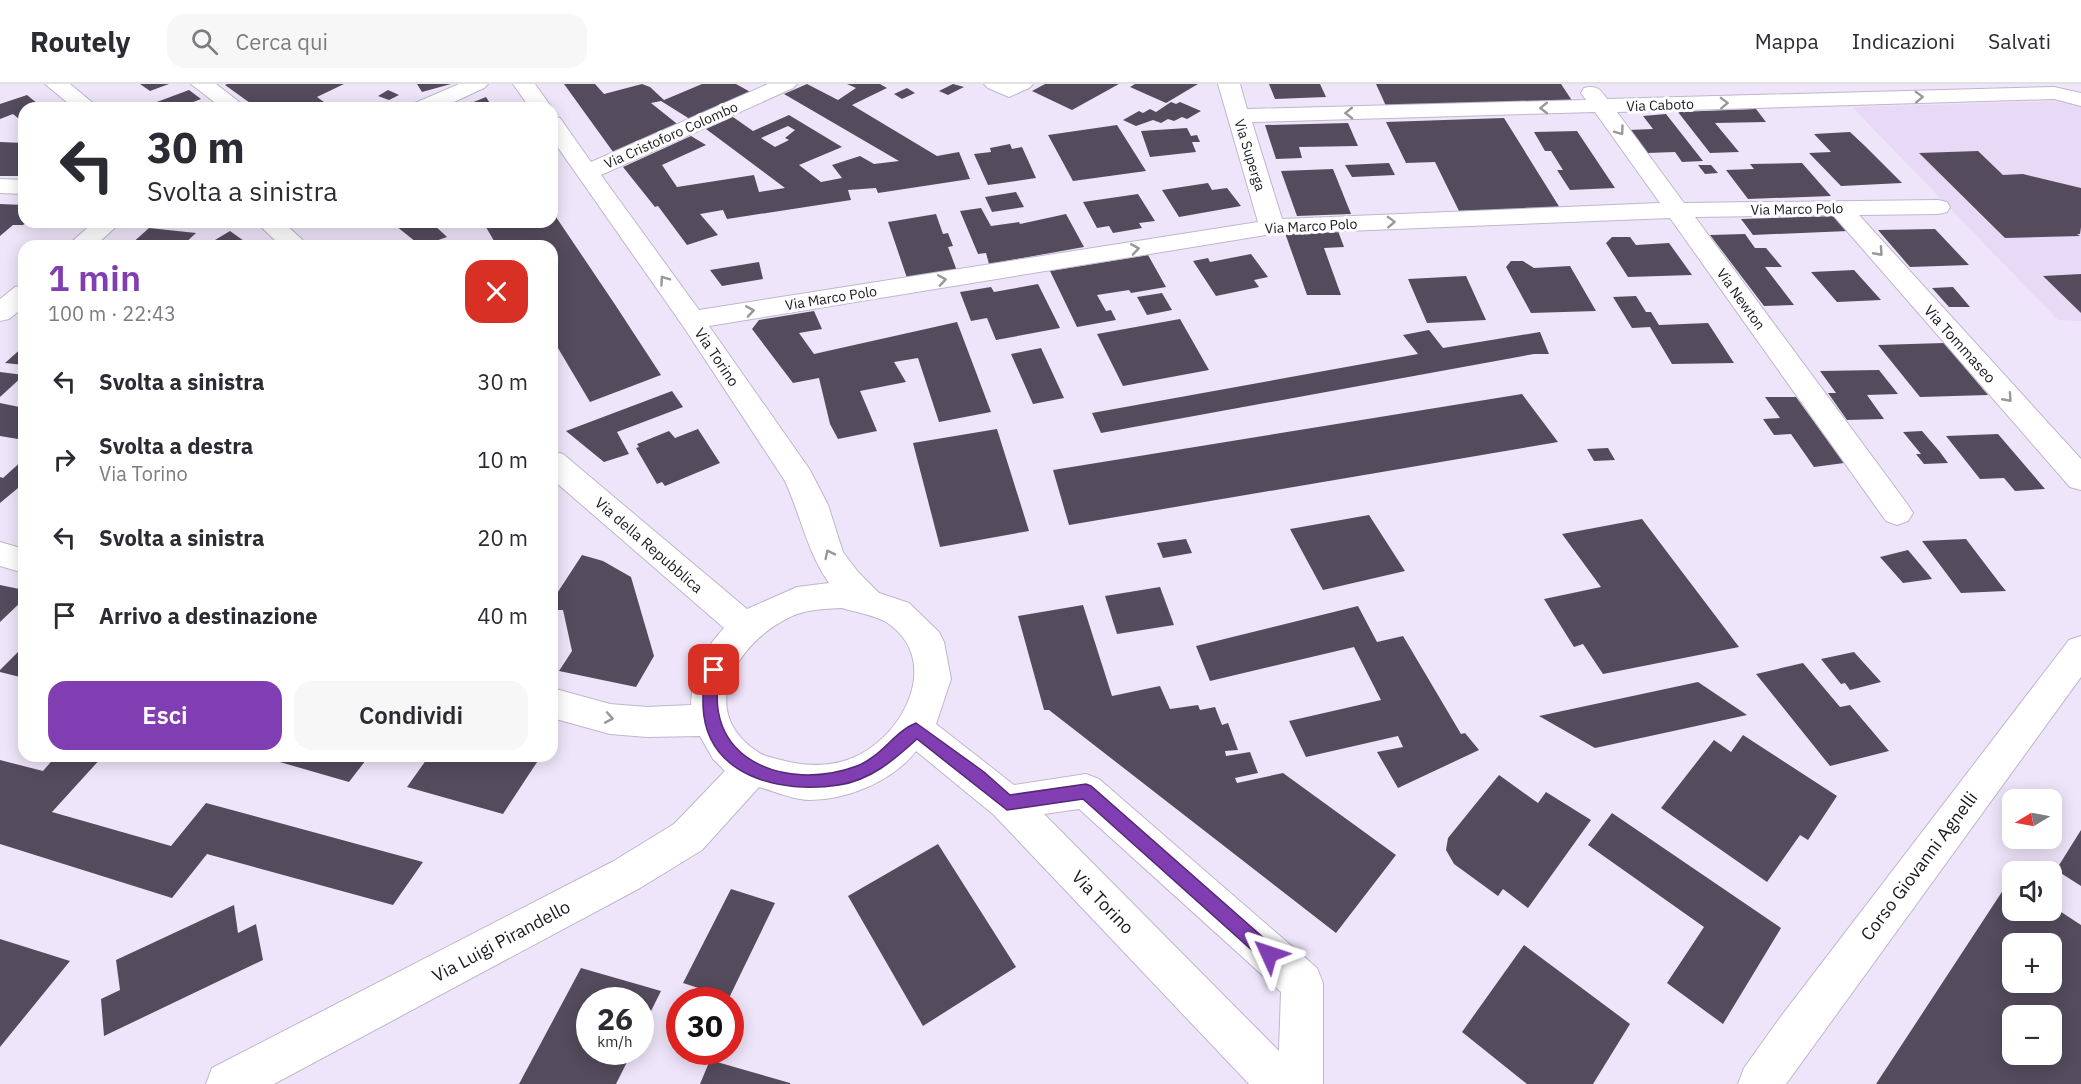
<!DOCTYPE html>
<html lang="it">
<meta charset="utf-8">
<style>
body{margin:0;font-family:"IBM Plex Sans",sans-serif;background:#f7f7f7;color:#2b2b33;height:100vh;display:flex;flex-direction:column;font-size:22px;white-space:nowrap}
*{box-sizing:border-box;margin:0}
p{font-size:20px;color:#7c7c81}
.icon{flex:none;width:33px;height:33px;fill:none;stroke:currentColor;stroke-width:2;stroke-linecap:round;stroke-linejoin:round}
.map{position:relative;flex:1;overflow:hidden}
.details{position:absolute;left:18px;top:156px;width:540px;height:522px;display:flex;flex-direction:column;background:#fff;border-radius:18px;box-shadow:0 3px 15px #0003}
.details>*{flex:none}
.top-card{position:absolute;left:18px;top:18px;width:540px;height:126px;border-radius:18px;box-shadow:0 3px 15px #0003;background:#fff;color:#2b2b33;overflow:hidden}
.needle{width:39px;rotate:260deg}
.controls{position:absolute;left:2002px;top:705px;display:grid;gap:12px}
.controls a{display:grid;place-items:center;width:60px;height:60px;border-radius:12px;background:#fff;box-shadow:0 3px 15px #0003;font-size:30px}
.speed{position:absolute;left:576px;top:903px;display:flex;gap:12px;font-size:30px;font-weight:700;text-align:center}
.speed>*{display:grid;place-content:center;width:78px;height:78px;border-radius:50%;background:#fff;box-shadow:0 3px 15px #0003;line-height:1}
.speed small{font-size:15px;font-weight:400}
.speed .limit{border:9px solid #d22;background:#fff;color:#111}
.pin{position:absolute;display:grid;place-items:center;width:51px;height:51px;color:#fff;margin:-26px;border-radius:12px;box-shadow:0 3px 9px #0006}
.me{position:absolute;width:66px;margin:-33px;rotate:312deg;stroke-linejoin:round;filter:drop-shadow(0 0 4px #0008)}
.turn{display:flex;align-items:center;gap:21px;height:126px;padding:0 30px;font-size:27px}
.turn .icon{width:78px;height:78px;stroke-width:2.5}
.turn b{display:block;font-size:42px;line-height:51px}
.round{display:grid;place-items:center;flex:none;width:63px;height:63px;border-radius:18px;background:#f7f7f7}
.headline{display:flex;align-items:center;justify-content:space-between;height:102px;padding:0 30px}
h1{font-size:36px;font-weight:600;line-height:45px;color:#813eb2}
.action{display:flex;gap:12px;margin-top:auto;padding:12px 30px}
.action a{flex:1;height:69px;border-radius:18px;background:#813eb2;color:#fff;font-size:24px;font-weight:600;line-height:69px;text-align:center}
.action a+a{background:#f7f7f7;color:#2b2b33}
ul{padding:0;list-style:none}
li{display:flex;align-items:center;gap:18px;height:78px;padding:0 30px}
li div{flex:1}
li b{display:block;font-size:22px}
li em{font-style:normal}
header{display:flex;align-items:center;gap:36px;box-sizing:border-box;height:84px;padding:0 30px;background:#fff;border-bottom:2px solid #e1e1e2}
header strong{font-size:28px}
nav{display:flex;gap:33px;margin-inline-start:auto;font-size:21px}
.search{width:420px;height:54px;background:#f7f7f7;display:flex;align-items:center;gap:15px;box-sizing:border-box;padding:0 21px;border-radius:18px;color:#7c7c81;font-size:22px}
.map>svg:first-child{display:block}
.built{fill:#e8daf6}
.building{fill:#544c5d;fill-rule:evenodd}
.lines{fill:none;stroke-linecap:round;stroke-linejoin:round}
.minor-casing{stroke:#c0b6cb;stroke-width:2}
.minor{fill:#fff;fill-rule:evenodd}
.oneway{stroke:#99979a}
.route{fill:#813eb2;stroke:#542874;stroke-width:1.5}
.labels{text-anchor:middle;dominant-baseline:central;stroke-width:6;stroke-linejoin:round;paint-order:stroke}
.far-street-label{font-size:14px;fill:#1c181f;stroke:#fff}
.street-label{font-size:15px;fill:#1c181f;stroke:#fff}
.near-street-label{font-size:18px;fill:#1c181f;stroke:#fff}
</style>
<header>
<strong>Routely</strong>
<div class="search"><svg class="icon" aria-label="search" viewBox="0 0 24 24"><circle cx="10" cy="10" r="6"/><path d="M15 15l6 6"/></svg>Cerca qui</div>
<nav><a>Mappa</a><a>Indicazioni</a><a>Salvati</a></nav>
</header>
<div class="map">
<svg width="2081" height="1000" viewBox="0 0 2081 1000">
<rect width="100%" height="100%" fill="#efe5fa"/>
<path class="built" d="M2063,17L2081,22V237L2058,236L1852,23Z"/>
<g class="building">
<path d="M140,0H169L150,7Z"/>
<path d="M227,0H344L317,13L332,24H257L225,1Z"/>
<path d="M417,0H451L422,8Z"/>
<path d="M564,0H595L604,10L642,0L650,3L664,16L702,0H736L754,10L693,37L661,17L651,19L681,43L616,72Z"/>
<path d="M807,0L838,16L856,4L847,0H880L887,4L852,21L937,72L959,68L970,95L878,109L876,104L848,106L851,116L727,135L723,126L700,130L718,151L687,161L658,122L655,123L623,83L691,52L706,61L662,81L677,103L754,91L759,108L785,104L706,45L733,33L753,47L789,31L842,63L799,81L821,98L842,94L832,81L860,72L874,80L899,77L784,10ZM788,42L795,46L785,54L789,56L775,63L761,54Z"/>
<path d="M953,0L964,3L948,11L939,7Z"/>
<path d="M1045,0H1119L1072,26L1032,7Z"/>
<path d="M1135,0H1198L1166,19L1130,3Z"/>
<path d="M1269,0H1320L1326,13L1275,15Z"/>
<path d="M1376,0H1561L1573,18L1386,22Z"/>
<path d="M907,4L915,9L902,15L894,10Z"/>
<path d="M189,6L201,15L178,24L146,22Z"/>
<path d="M388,6L399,11L389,16L378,12Z"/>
<path d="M27,11L43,24H24V39L13,30L0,35V20Z"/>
<path d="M486,13L493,24H461L471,19Z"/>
<path d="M1171,18L1176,20L1180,18L1201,27L1187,35L1182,33L1174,37L1168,35L1161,39L1153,36L1136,42L1123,36L1139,27L1143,29L1150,25L1156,28Z"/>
<path d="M1756,25L1766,38L1715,39L1739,68L1710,69L1678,28Z"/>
<path d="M1666,30L1703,77L1682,78L1675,68L1647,69L1629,46L1653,45L1643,32Z"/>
<path d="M1504,34L1560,124L1459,127L1435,78L1406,79L1386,38Z"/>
<path d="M1348,39L1358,62L1299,63L1302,74L1276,75L1265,41Z"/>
<path d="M1117,41L1146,87L1073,97L1048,51Z"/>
<path d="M1187,44L1191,52L1197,51L1200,58H1192L1196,68L1150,73L1141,47Z"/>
<path d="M1577,47L1615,104L1570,106L1557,86H1563L1551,67H1545L1534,48Z"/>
<path d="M1850,48L1865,62L1902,99L1841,102L1809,69L1831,68L1814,50Z"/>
<path d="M0,58L24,59V92H0Z"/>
<path d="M1010,60L1012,65L1022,63L1036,94L988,101L974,70L991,68L990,64Z"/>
<path d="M1978,67L2003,91L2023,90L2081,104V143L2080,150H2077L2080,152L2005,154L1919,69Z"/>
<path d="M1389,79L1395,91L1352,93L1345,81Z"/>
<path d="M1802,79L1831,112L1748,115L1726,86L1754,85L1750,80Z"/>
<path d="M1698,81H1711L1718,89L1705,90Z"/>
<path d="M1333,85L1351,130L1297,132L1281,87Z"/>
<path d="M1208,99L1212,106L1227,104L1241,122L1179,133L1162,106Z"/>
<path d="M1016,108L1024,123L992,128L985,113Z"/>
<path d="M1138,110L1155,137L1139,139L1142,144L1113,149L1109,142L1097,144L1083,118Z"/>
<path d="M0,120L24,121V138H27L23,141H13L0,152Z"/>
<path d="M981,124L991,142L1019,138L1020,140L1066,130L1084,163L989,180L986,169L978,170L960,127Z"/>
<path d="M552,127L614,219L661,291L590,318L552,254V162H497L483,138H552Z"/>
<path d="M936,130L943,150L948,149L953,162L948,163L957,187L907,194L888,138Z"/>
<path d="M1834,132L1848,147L1753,151L1741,135Z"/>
<path d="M391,138H431L447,153L421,162Z"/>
<path d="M149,144L196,149L182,162H129Z"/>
<path d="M1935,145L1969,181L1910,183L1878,146Z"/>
<path d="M230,147L244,157L235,162H205Z"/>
<path d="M1338,147L1344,163L1324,164L1341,211H1307L1285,149Z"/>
<path d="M1745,150L1755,164H1766L1782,183H1765L1794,221L1764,222L1710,151Z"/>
<path d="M1612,153H1630L1636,161L1669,159L1692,191L1628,193L1606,159Z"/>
<path d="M1251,170L1268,193L1254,196L1259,203L1216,212L1193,177L1208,174L1210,178Z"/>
<path d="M1148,171L1166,203L1131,209L1129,206L1097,211L1106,227L1111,226L1116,236L1077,243L1050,187Z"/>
<path d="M1511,177H1523L1534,184L1570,182L1596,227L1531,229L1506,183Z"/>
<path d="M759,178L763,195L722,202L710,186Z"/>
<path d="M1854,186L1881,216L1837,218L1811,188Z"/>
<path d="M2081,190V229L2043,192Z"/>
<path d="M1466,192L1486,236L1427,239L1408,195Z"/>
<path d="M1038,200L1060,244L996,256L987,234L971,237L960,208L991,203L994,208Z"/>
<path d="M1953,203L1970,223H1949L1932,204Z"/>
<path d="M1162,209L1172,226L1147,231L1137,213Z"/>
<path d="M1636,212L1646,228H1651L1659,241L1708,239L1734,279L1672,280L1650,243L1632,244L1613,213Z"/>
<path d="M814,227L822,245L799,249L814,270L957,238L991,328L939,338L918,274L894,278L906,298L860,307L877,347L838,355L830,340L819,294L793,299L752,245L759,236Z"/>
<path d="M1180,235L1209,286L1123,302L1097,250Z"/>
<path d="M1429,246L1443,264L1540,248L1549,270H1534L1101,349L1092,329L1418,270L1403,251Z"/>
<path d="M1944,259L1988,311L1920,313L1878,261Z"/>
<path d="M24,262V281L5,279Z"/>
<path d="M1041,264L1064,314L1033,320L1011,270Z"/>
<path d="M1879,286L1898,310L1867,311L1884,335L1847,336L1828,309H1836L1820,287Z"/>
<path d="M0,288L24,291L0,313Z"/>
<path d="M672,307L683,323L617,348L629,370L604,378L566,347Z"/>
<path d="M1522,310L1558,358L1069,441L1053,386Z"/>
<path d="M1765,313H1796L1844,379L1814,383L1791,350L1774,351L1763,335L1780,334Z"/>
<path d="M0,319L24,324V356L0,352Z"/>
<path d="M698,345L720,379L665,402L662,398L657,400L636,364L639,363L637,360L669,347L675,354Z"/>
<path d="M997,345L1029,447L940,463L913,359Z"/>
<path d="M1922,347L1940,368L1948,379L1924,380L1916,370H1921L1903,348Z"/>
<path d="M1998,350L2034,392L2045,405L2015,407L2004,394L1980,395L1946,352Z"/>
<path d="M1608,364L1615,376L1594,377L1587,365Z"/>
<path d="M24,375V399L0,419V393L3,394Z"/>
<path d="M1369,431L1405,487L1323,506L1290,445Z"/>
<path d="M1642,435L1739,563L1603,590L1583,560L1574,563L1544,515L1601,503L1562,450Z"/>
<path d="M1186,455L1192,469L1163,474L1157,459Z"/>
<path d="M1966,455L2001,501L2006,507L1961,509L1922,457Z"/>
<path d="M1908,466L1929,491L1932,495L1903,499L1880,473Z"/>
<path d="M582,471L603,477L631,493L654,572L636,603L559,587L572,567L563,526H552V517Z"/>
<path d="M0,501L24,506V515L0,538Z"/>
<path d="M1160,503L1174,541L1117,550L1105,512Z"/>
<path d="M1083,521L1112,612L1160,602L1170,625L1198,621L1200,626L1215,623L1222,641L1228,639L1238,666L1225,667L1226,672L1250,668L1258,689L1235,694L1237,699L1283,689L1396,771L1336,849L1049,626H1044L1018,532Z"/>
<path d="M1358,522L1377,558L1403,552L1461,650L1465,649L1479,666L1398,704L1377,668L1403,663L1398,652L1306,673L1289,637L1381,616L1354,563L1210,597L1196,562Z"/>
<path d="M24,562V594L0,588V586Z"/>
<path d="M1854,568L1881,598L1850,606L1845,599L1841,600L1821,575Z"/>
<path d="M1803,579L1840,623L1850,621L1889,667L1830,682L1756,590Z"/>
<path d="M1698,598L1747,631L1595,664L1539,632Z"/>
<path d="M1743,651L1837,712L1808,756L1800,751L1767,798L1661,724L1714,656L1731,668Z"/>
<path d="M56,672H103L52,728L171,762L206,719L423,778L393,821L207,770L172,814L0,760V676L43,687Z"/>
<path d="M259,672H369L349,698Z"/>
<path d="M429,672H541L503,730L407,703Z"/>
<path d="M1499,691L1538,719L1546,708L1591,736L1528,824L1503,805L1498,812L1454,780L1446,766L1448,754Z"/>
<path d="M1612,729L1781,844L1723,940L1667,899L1704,843L1588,761Z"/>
<path d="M2081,746V802L2056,786Z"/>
<path d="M938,760L1016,883L923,942L848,812Z"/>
<path d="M2011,794L2013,826H2052V822L2081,841V1000H1876ZM2013,860H2052V898H2013ZM2013,932H2052V970H2013Z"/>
<path d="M731,805L775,819L729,914L683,899Z"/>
<path d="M234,821L238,849L256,840L263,876L104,952L101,915L120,906L116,876Z"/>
<path d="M0,855L70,877L0,963Z"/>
<path d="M1524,861L1630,940L1593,1000H1527L1462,948Z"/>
<path d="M581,884L661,907L640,949V916H590V968H632L616,1000H519Z"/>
<path d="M710,976L790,999V1000H700Z"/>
</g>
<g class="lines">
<g class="minor-casing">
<g id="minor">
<path d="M45,0H70L99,24H74Z"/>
<path d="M191,0H216L247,24H222Z"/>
<path d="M459,0H488L484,4L441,24H412L415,19Z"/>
<path d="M513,0H535L552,24H530Z"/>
<path d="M768,0H797L793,4L601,91L699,226L1258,138L1218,0H1240L1247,25L1586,16L1581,9L1584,4C1597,1 1600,5 1607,15L2054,3L2081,9V22L2054,15L1617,28L1684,119L1938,116L1947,118L1950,123L1947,128L1938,130L1859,131L2081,375V406L2070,403L1833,131L1695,133L1908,421L1913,429L1908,437L1897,441L1886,437L1670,134L1272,150L709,242L810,386L828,421L843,468L858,488L879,509L909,519L939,548L944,558L951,595L936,640L1014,701L1086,690L1099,695L1317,884L1323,899V1000H1249L994,731L916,667C893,697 847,716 809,716C793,716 774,707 759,703L702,766L640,804L274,1000H206L212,984L612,778L674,740L725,687L713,675L700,652L647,653L610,650L552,634V604L610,620L647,623L691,621C692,591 703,566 724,544L552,395V367L563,370L747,525L797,503L829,499C807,468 801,432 785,397L683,242L552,55V32L560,34L591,78ZM1595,28L1660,119L1282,135L1252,38ZM842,524C855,528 874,531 886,538C945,576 902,658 847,676C826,683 806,682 785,677C774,674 764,673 755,666C696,624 738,559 788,534C805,525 824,525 842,524ZM1079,725L1281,908L1279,967L1044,730Z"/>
<path d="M984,0H1033L1029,4L1009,13L988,4Z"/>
<path d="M0,95L24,96V110L0,109Z"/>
<path d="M94,138H121L95,162H67Z"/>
<path d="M256,138H283L309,162H281Z"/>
<path d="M24,201V223L9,235L0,237V215L15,203Z"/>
<path d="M0,458L24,465V489L0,482Z"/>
<path d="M2081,552V593L1786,1000H1738L1744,984L1779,935L2069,556Z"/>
</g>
</g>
<use href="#minor" class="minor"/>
</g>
<defs><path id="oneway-chevron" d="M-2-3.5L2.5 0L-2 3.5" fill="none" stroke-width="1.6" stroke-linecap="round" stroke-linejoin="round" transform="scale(1.5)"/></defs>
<g class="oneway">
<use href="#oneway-chevron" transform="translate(1919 13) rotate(-2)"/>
<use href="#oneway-chevron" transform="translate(1724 19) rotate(-2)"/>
<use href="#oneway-chevron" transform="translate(1544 24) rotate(179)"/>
<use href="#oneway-chevron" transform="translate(1349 29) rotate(179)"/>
<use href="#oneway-chevron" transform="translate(1620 47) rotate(54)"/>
<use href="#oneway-chevron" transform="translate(1391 138) rotate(-2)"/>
<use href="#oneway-chevron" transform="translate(1135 165) rotate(-9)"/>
<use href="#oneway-chevron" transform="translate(1879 168) rotate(48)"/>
<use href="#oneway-chevron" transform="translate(664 196) rotate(-125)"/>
<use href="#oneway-chevron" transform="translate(942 196) rotate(-9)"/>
<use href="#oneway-chevron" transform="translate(750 227) rotate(-9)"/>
<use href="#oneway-chevron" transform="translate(2008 314) rotate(48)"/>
<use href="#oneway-chevron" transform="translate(829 470) rotate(-116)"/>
<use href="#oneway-chevron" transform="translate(609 634) rotate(10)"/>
</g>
<path class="route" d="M714,580L721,586C698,674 784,709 857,682C881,673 895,647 916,639L984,688L1010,711L1086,700L1091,702L1275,864L1277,870L1275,876L1269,878L1263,876L1083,715L1007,726L917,655C894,676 871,696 839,701C781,710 706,693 703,622C703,608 702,595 709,582Z"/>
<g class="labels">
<g class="far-street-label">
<text transform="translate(1660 21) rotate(-2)">Via Caboto</text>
<text transform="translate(671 51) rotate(-24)">Via Cristoforo Colombo</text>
<text transform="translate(1250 71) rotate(73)">Via Superga</text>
<text transform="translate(1797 125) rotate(-1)">Via Marco Polo</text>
<text transform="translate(1311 142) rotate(-3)">Via Marco Polo</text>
<text transform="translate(831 214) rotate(-9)">Via Marco Polo</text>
<text transform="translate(1741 215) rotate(54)">Via Newton</text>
</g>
<g class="street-label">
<text transform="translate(1960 260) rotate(48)">Via Tommaseo</text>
<text transform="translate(717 273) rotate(56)">Via Torino</text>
<text transform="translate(649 461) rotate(41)">Via della Repubblica</text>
</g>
<g class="near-street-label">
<text transform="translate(1919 782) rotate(-53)">Corso Giovanni Agnelli</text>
<text transform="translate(1103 818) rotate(46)">Via Torino</text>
<text transform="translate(501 857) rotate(-28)">Via Luigi Pirandello</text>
</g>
</g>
</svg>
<div class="controls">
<a><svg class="needle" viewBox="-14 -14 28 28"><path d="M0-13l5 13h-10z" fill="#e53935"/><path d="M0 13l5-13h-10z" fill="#7c7c81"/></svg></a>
<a><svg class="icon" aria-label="sound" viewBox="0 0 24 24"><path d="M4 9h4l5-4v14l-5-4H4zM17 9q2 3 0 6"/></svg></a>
<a>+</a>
<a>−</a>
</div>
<div class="speed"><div>26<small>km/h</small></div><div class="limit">30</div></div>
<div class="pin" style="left:714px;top:586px;background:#d93025"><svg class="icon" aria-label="arrive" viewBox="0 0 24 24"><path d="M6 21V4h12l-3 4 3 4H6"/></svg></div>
<svg class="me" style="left:1269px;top:870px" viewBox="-20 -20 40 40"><path d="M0-17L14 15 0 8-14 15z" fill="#813eb2" stroke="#fff" stroke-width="4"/></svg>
<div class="top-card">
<div class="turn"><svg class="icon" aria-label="left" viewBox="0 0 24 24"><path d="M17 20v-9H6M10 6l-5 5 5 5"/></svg><div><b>30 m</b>Svolta a sinistra</div></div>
</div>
<section class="details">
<div class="headline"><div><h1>1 min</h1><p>100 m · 22:43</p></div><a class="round" style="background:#d93025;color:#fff"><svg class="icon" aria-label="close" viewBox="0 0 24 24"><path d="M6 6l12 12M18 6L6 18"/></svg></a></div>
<ul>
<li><svg class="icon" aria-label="left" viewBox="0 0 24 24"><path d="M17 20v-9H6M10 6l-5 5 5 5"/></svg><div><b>Svolta a sinistra</b></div><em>30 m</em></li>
<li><svg class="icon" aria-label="right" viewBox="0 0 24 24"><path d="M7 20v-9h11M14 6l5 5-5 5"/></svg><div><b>Svolta a destra</b><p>Via Torino</p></div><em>10 m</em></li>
<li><svg class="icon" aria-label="left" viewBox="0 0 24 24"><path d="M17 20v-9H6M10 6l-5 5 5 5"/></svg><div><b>Svolta a sinistra</b></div><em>20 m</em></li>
<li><svg class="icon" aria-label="arrive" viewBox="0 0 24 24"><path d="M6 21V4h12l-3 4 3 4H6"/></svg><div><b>Arrivo a destinazione</b></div><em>40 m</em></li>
</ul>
<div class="action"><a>Esci</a><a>Condividi</a></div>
</section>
</div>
